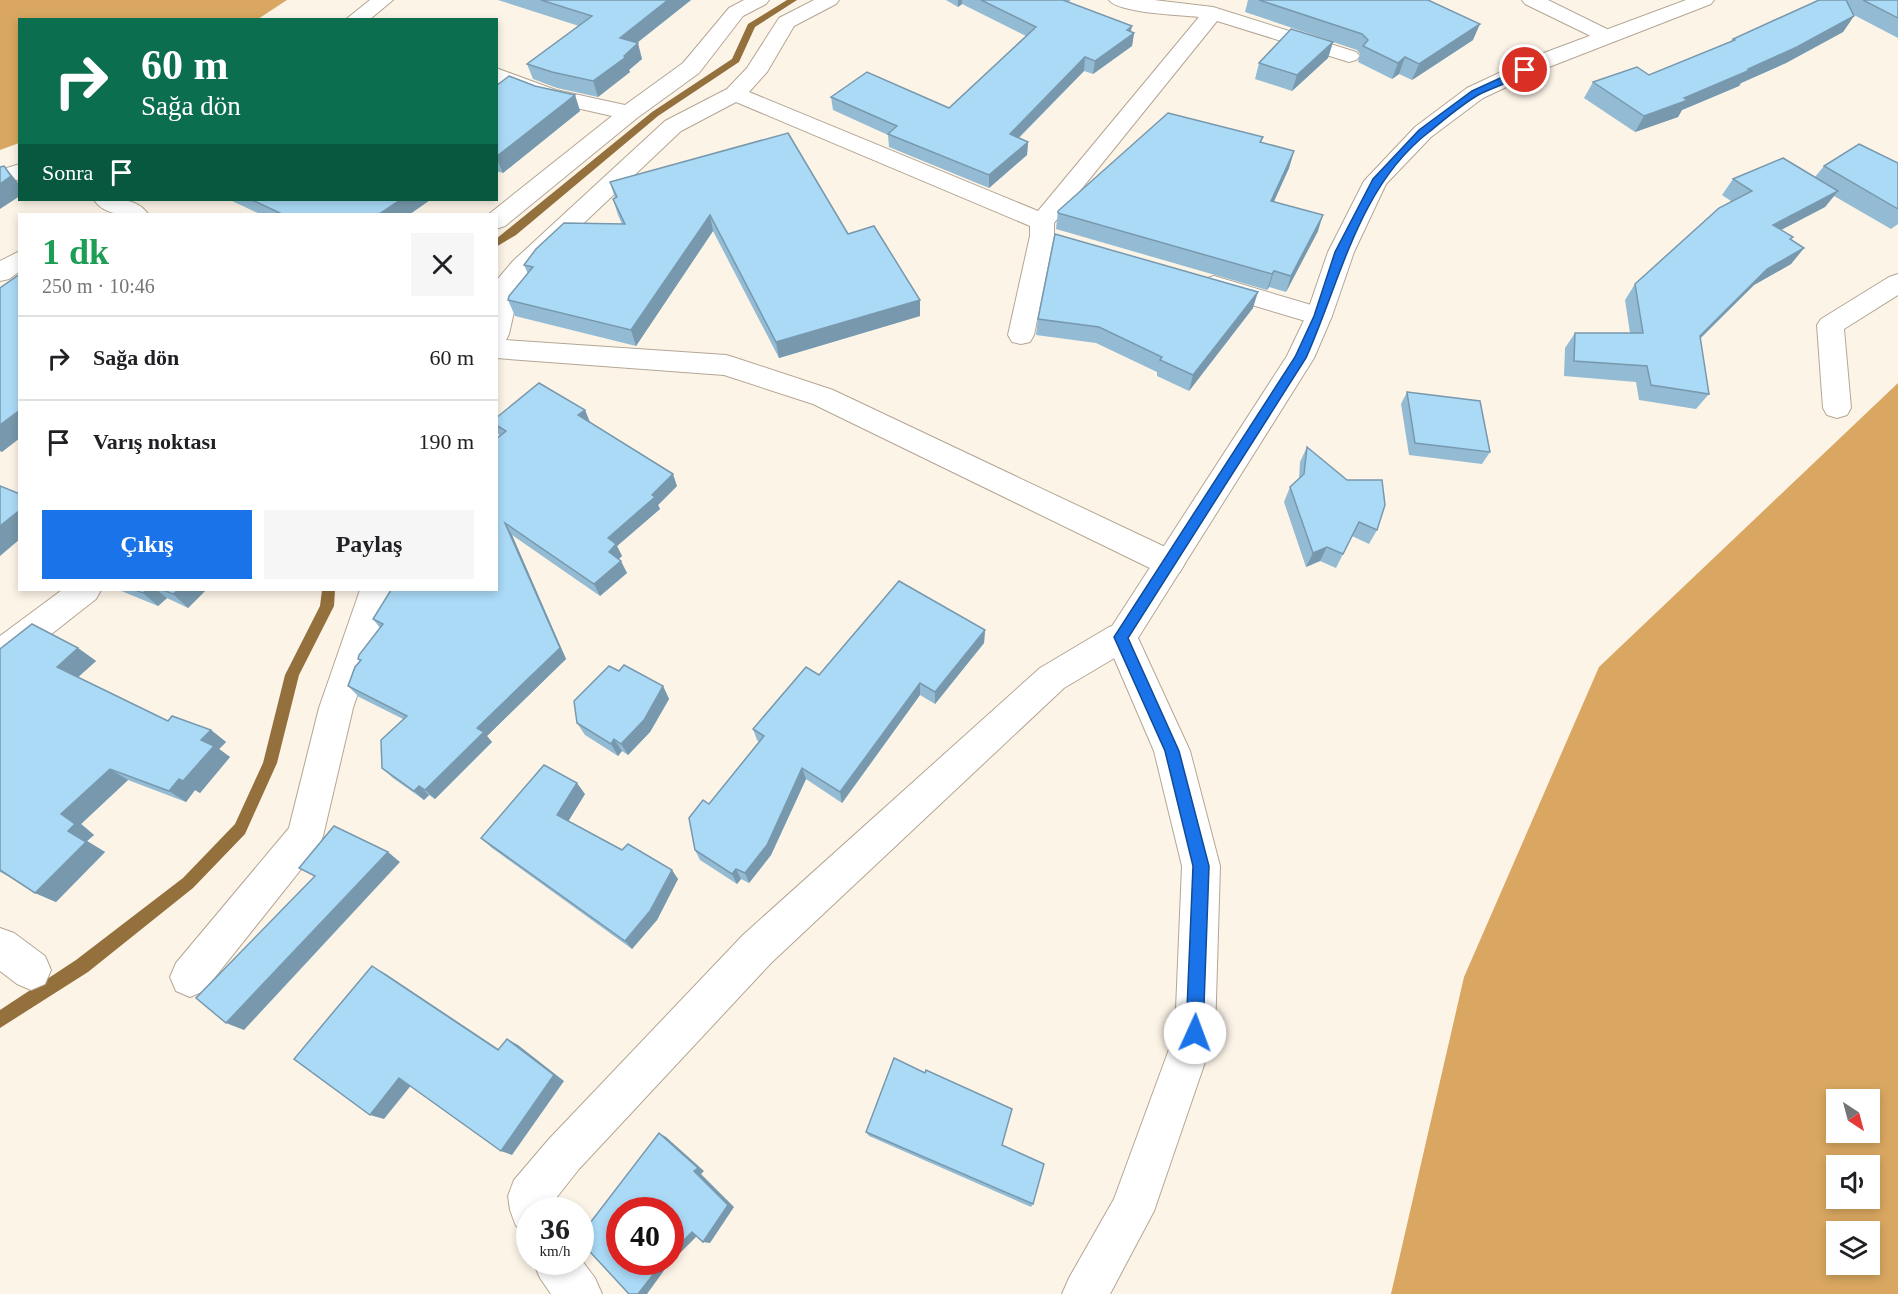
<!DOCTYPE html>
<html lang="tr">
<meta charset="utf-8">
<style>
body{margin:0;font-family:"Times New Roman",serif;background:#f6f6f6;color:#202124;height:100vh;display:flex;flex-direction:column;font-size:22px;white-space:nowrap}
*{box-sizing:border-box;margin:0}
p{font-size:20px;color:#757577}
.icon{flex:none;width:33px;height:33px;fill:none;stroke:currentColor;stroke-width:2;stroke-linecap:round;stroke-linejoin:round}
.map{position:relative;flex:1;overflow:hidden}
.panel{position:absolute;left:18px;top:213px;width:480px;height:378px;display:flex;flex-direction:column;background:#fff;border-radius:0px;box-shadow:0 3px 9px #0003}
.panel>*{flex:none}
.guide{position:absolute;left:18px;top:18px;width:480px;height:183px;border-radius:0px;box-shadow:0 3px 9px #0003;background:#0b6e4f;color:#fff;overflow:hidden}
.needle{width:39px;rotate:144deg}
.buttons{position:absolute;left:1826px;top:1089px;display:grid;gap:12px}
.buttons a{display:grid;place-items:center;width:54px;height:54px;border-radius:0px;background:#fff;box-shadow:0 3px 9px #0003;font-size:30px}
.speed{position:absolute;left:516px;top:1197px;display:flex;gap:12px;font-size:30px;font-weight:700;text-align:center}
.speed>*{display:grid;place-content:center;width:78px;height:78px;border-radius:50%;background:#fff;box-shadow:0 3px 9px #0003;line-height:1}
.speed small{font-size:15px;font-weight:400}
.speed .limit{border:9px solid #d22;background:#fff;color:#111}
.pin{position:absolute;display:grid;place-items:center;width:51px;height:51px;color:#fff;margin:-26px;border:3px solid #fff;border-radius:50%;box-shadow:0 2px 6px #0007}
.me{position:absolute;width:66px;margin:-33px;rotate:2deg;stroke-linejoin:round;filter:drop-shadow(0 0 4px #0008)}
.turn{display:flex;align-items:center;gap:21px;height:126px;padding:0 24px;font-size:27px}
.turn .icon{width:78px;height:78px;stroke-width:2.5}
.turn b{display:block;font-size:42px;line-height:51px}
.then{display:flex;align-items:center;height:57px;padding:0 24px;background:#0003;gap:12px;font-size:22px}
.round{display:grid;place-items:center;flex:none;width:63px;height:63px;border-radius:0px;background:#f6f6f6}
.overview{display:flex;align-items:center;justify-content:space-between;height:102px;padding:0 24px}
h1{font-size:36px;font-weight:700;line-height:45px;color:#1e9e55}
.button{display:flex;gap:12px;margin-top:auto;padding:12px 24px}
.button a{flex:1;height:69px;border-radius:0px;background:#1a73e8;color:#fff;font-size:24px;font-weight:700;line-height:69px;text-align:center}
.button a+a{background:#f6f6f6;color:#202124}
ul{padding:0;list-style:none}
li{display:flex;align-items:center;gap:18px;height:84px;padding:0 24px;border-top:2px solid #e0e0e0}
li div{flex:1}
li b{display:block;font-size:22px}
li em{font-style:normal}
.map>svg:first-child{display:block}
.forest{fill:#d9a761;fill-rule:evenodd}
.lines{fill:none;stroke-linecap:round;stroke-linejoin:round}
.stream{fill:#93703c;fill-rule:evenodd}
.minor-casing{stroke:#b4a693;stroke-width:2}
.tertiary-casing{stroke:#b4a693;stroke-width:2}
.minor{fill:#fff;fill-rule:evenodd}
.tertiary{fill:#fff;fill-rule:evenodd}
.wall{fill:#93bbd4}
.shaded-wall{fill:#7899ad}
.building{fill:#abdaf7;stroke:#7899ad;stroke-width:1.5}
.route{fill:#1a73e8;stroke:#114b97;stroke-width:1.5}
</style>
<div class="map">
<svg width="1898" height="1294" viewBox="0 0 1898 1294">
<rect width="100%" height="100%" fill="#fdf4e8"/>
<g class="forest">
<path d="M0,0H287L258,19L20,20L19,143L0,150Z"/>
<path d="M1898,383V1294H1391L1464,977L1599,667ZM1836,1100H1869V1132H1836ZM1836,1166H1869V1198H1836ZM1836,1232H1869V1264H1836Z"/>
</g>
<g class="lines">
<g class="stream">
<path d="M787,0H797L755,27L739,62L658,116L516,235L496,247V239L652,112L732,59L748,24Z"/>
<path d="M322,590H335L334,606L299,675L277,763L245,834L193,888L88,972L0,1028V1010L76,960L183,878L235,824L263,763L285,675L320,606Z"/>
</g>
<g class="minor-casing">
<g id="minor">
<path d="M370,0H393L369,20H345Z"/>
<path d="M744,0H769L766,4L743,16L699,73L637,118L505,226L496,229V214H489L612,116L541,100L496,82V68L556,90L625,105L683,63L729,8Z"/>
<path d="M814,0H839L836,4L794,26L767,72L749,92L1038,211L1199,17C1181,15 1118,13 1109,0H1154L1213,7L1356,52L1360,56L1356,60L1349,62L1217,21L1054,223V236L1034,335L1030,342L1021,344L1012,342L1008,335L1030,236V226L736,102L681,131L531,273L520,285L509,334L506,340L726,355L736,358L833,390L1180,554L1185,563L1180,572L1169,576L1158,572L813,404L724,375L496,358V281L513,261L665,121L727,89L747,68L779,18Z"/>
<path d="M1522,0H1548L1613,32L1616,36L1613,40L1606,42L1599,40L1525,4Z"/>
<path d="M20,164V179L0,185V170Z"/>
<path d="M94,200C111,198 137,197 148,214C131,216 105,217 94,200Z"/>
<path d="M20,251V271L9,279L0,281V261Z"/>
<path d="M1898,274V295L1844,329L1851,408L1847,415L1837,418L1827,415L1823,408L1817,325L1821,319L1889,277Z"/>
<path d="M1214,276L1328,310L1332,316L1328,322L1319,325L1205,291L1201,285L1205,279Z"/>
<path d="M62,590H101L96,599L12,665L0,669V636Z"/>
<path d="M360,590H392L353,708L323,836L318,848L204,991L190,997L176,991L170,977L176,963L289,828L319,708Z"/>
<path d="M1121,623L1133,627L1137,637L1133,647L1064,688L771,963L579,1169L553,1202L554,1210H530V1231L516,1226L510,1210L508,1196L514,1180L549,1139L743,935L1040,668L1109,627Z"/>
<path d="M0,928L14,933L45,956L51,970L45,984L31,990L17,984L0,971Z"/>
<path d="M580,1258L595,1278L602,1294H551L540,1278L533,1262H580Z"/>
</g>
</g>
<g class="tertiary-casing">
<path id="tertiary" d="M1686,0H1714L1711,4L1549,67L1483,98L1431,137L1386,184L1354,252L1332,316L1314,358L1138,638L1190,751L1220,866L1215,1033L1154,1211L1110,1294H1062L1069,1278L1114,1199L1175,1033L1182,866L1154,751L1105,637L1287,356L1306,316L1328,252L1364,181L1415,127L1467,88L1533,57Z"/>
</g>
<use href="#minor" class="minor"/>
<use href="#tertiary" class="tertiary"/>
</g>
<g class="wall">
<path d="M498,0H691L637,43L642,59L629,70L630,72L598,97L557,88L533,79L527,64L579,26Z"/>
<path d="M946,0H1071L1068,2L1134,33L1132,46L1093,74L1084,71L1019,138L1028,142L1027,155L989,188L889,147L888,135L833,110L831,97L949,108L1026,36L962,4L958,7Z"/>
<path d="M1248,0H1428L1473,40L1412,80L1399,74L1392,79L1358,62L1360,54L1357,50L1333,42L1328,58L1292,91L1255,79L1259,63L1328,40L1245,12Z"/>
<path d="M1819,0H1898V38L1854,15V16L1843,32L1786,63L1741,83L1739,86L1682,110L1678,117L1635,132L1584,98L1593,82L1649,75L1731,41L1733,39Z"/>
<path d="M496,86H535L575,95L580,111L503,173L496,171Z"/>
<path d="M1263,137L1261,143L1294,151L1289,168L1274,201L1318,231L1286,292L1269,287L1267,290L1056,229L1058,211Z"/>
<path d="M1898,163V224L1891,229L1834,196L1825,207L1781,230L1791,240L1804,248L1791,264L1754,285L1700,339L1709,394L1696,409L1639,400L1636,382L1564,376L1565,348L1575,333H1630L1625,300L1635,284L1731,201L1722,195L1733,179L1815,177L1824,166Z"/>
<path d="M610,182L848,234L920,300V316L779,358L713,231L636,346L515,316L508,300L528,274L524,265L622,224L618,215L613,199L615,198Z"/>
<path d="M230,200H430L410,214H260Z"/>
<path d="M1253,308L1189,391L1157,376V372L1096,343L1036,335L1038,319Z"/>
<path d="M1407,392L1490,452L1482,464L1409,455L1401,404Z"/>
<path d="M585,410L590,422L677,486L658,505L660,509L617,546L622,556L618,559L627,573L600,596L512,535L566,659L487,736L492,742L435,799L429,795L424,800L393,778L382,768L403,719L359,697L348,686L360,661L358,659L380,628L373,619L496,590L500,436L496,431V418Z"/>
<path d="M1307,447L1377,530L1369,544L1352,536L1336,568L1320,561L1306,567L1284,502L1290,487L1299,479L1300,462Z"/>
<path d="M119,590H206L188,608L167,598L158,606Z"/>
<path d="M985,630L984,643L935,704L920,695L842,803L806,779L771,855L749,883L741,879L737,884L700,860L695,850L709,804L759,742L757,740L753,729L819,675Z"/>
<path d="M78,648L96,661L78,677L168,721L211,730L226,742L219,749L230,757L200,793L195,790L186,802L128,780L81,824L94,835L87,841L105,852L56,902L35,893L12,878L0,872V649Z"/>
<path d="M619,671L663,686L669,699L650,732L628,755L622,751L618,756L585,735L577,723Z"/>
<path d="M585,794L568,821L678,879L657,920L632,949L492,848L481,838Z"/>
<path d="M866,1132L1033,1204L1031,1207L869,1136Z"/>
</g>
<g class="shaded-wall">
<path d="M668,0H691L624,53L620,38Z"/>
<path d="M958,0H962V4L958,7Z"/>
<path d="M1854,16L1843,32L1786,63L1741,83L1739,86L1682,110L1678,117L1635,132L1644,116L1748,69Z"/>
<path d="M1480,24L1473,40L1412,80L1419,64Z"/>
<path d="M1132,26L1130,36L1134,33L1132,46L1093,74L1095,61Z"/>
<path d="M1333,42L1328,58L1292,91L1297,75Z"/>
<path d="M638,43L642,59L629,70L630,72L598,97L593,81Z"/>
<path d="M1085,57L1084,71L1009,147L1010,134Z"/>
<path d="M1405,57L1399,74L1392,79L1398,63Z"/>
<path d="M575,95L580,111L503,173L496,157Z"/>
<path d="M1028,142L1027,155L989,188V175Z"/>
<path d="M1294,151L1289,168L1267,217L1271,201Z"/>
<path d="M4,166L20,185V196L0,209V184Z"/>
<path d="M1838,191L1825,207L1760,241L1773,225Z"/>
<path d="M400,200H430L410,214H379Z"/>
<path d="M710,215L713,231L636,346L631,330Z"/>
<path d="M1323,215L1318,231L1286,292L1291,276Z"/>
<path d="M1804,248L1791,264L1754,285L1687,351L1700,336L1767,269Z"/>
<path d="M1274,271L1269,287L1267,290L1272,274Z"/>
<path d="M1258,292L1253,308L1189,391L1193,375Z"/>
<path d="M920,300V316L779,358L776,342Z"/>
<path d="M20,410V438L2,452L0,451V425Z"/>
<path d="M585,410L590,423L578,415Z"/>
<path d="M673,474L677,486L658,505L660,509L617,546L622,556L614,564L609,552L608,538Z"/>
<path d="M20,510V539L0,556V526Z"/>
<path d="M505,523L512,535L566,659L487,736L492,742L435,799L425,790L477,728Z"/>
<path d="M1327,547L1320,561L1306,567L1313,553Z"/>
<path d="M621,561L627,573L600,596L594,584Z"/>
<path d="M146,590H157L167,598L158,606L143,593Z"/>
<path d="M178,590H206L188,608L173,594Z"/>
<path d="M985,630L984,643L935,704V692Z"/>
<path d="M78,648L96,661L75,680L57,667Z"/>
<path d="M920,683V695L842,803L840,792Z"/>
<path d="M663,686L669,699L650,732L628,755L621,744Z"/>
<path d="M211,730L226,742L219,749L230,757L200,793L195,790L186,802L169,791L201,740Z"/>
<path d="M614,739L622,751L618,756L611,744Z"/>
<path d="M802,768L806,779L771,855L749,883L745,873Z"/>
<path d="M110,769L128,780L81,824L94,835L87,841L105,852L56,902L35,893L68,831L61,814Z"/>
<path d="M577,783L585,794L566,825L557,815Z"/>
<path d="M419,786L429,795L424,800L414,791Z"/>
<path d="M388,852L400,862L244,1030L226,1023Z"/>
<path d="M736,869L741,879L737,884L732,874Z"/>
<path d="M672,870L678,879L657,920L632,949L625,941Z"/>
<path d="M372,966L386,974L509,1056L498,1050Z"/>
<path d="M507,1039L518,1045L564,1081L512,1155L501,1151Z"/>
<path d="M399,1078L413,1083L384,1119L370,1115Z"/>
<path d="M659,1133L666,1137L704,1171L701,1174L734,1207L710,1243L703,1242L694,1171Z"/>
<path d="M692,1232L699,1234L668,1265L647,1294H638L663,1262H670V1254Z"/>
</g>
<g class="building">
<path d="M541,0H668L620,38L638,43L624,56L626,57L593,81L552,72L527,64L592,16Z"/>
<path d="M981,0H1063L1132,26L1127,30L1134,33L1095,61L1085,57L1010,134L1028,142L989,175L888,134L897,126L831,97L867,72L949,108L1036,27Z"/>
<path d="M1259,0H1428L1480,24L1419,64L1405,57L1398,63L1363,46L1368,40L1362,34Z"/>
<path d="M1819,0H1846L1854,16L1797,47L1748,69L1750,70L1684,98L1688,100L1644,116L1593,82L1637,67L1649,75L1735,40L1733,39Z"/>
<path d="M1863,0H1898V18Z"/>
<path d="M1291,29L1333,42L1297,75L1259,63Z"/>
<path d="M509,76L535,86L575,95L496,157V86Z"/>
<path d="M1168,113L1263,137L1260,142L1294,151L1271,201L1323,215L1291,276L1274,271L1272,274L1058,213V211Z"/>
<path d="M788,133L848,234L874,226L920,300L776,342L710,215L631,330L508,300L509,296L533,267L524,265L536,249L564,223L625,224L613,199L617,197L610,182Z"/>
<path d="M1859,144L1898,163V209L1824,166Z"/>
<path d="M1783,158L1838,191L1773,225L1793,237L1790,239L1804,248L1767,269L1700,336L1709,394L1651,385L1647,366L1574,361L1575,333H1643L1635,284L1719,208L1752,191L1733,179Z"/>
<path d="M4,166L11,176L0,184V167Z"/>
<path d="M252,200H400L379,214H282Z"/>
<path d="M1055,234L1258,292L1193,375L1160,360L1162,357L1099,327L1038,319Z"/>
<path d="M20,274V410L0,425V288Z"/>
<path d="M539,383L585,410L578,415L673,474L652,495L655,497L608,538L616,544L609,552L621,561L594,584L505,523L560,648L477,728L484,732L425,790L419,786L414,791L382,768L381,740L407,716L348,686L355,667L361,660L358,659L359,655L383,624L373,619L391,590H496V439L506,431L496,425V418Z"/>
<path d="M1407,392L1480,401L1490,452L1415,443Z"/>
<path d="M1307,447L1347,480H1382L1385,505L1377,530L1359,522L1343,554L1327,547L1313,553L1290,487L1304,474Z"/>
<path d="M0,486L20,494V510L0,526Z"/>
<path d="M899,581L985,630L935,692L920,683L840,792L802,768L767,845L745,873L736,869L732,874L695,850L689,818L703,800L709,804L764,736L753,729L806,667L819,675Z"/>
<path d="M135,590H146L143,593Z"/>
<path d="M163,590H178L173,594Z"/>
<path d="M32,624L78,648L57,667L168,721L172,716L211,730L201,740L214,746L183,781L179,779L169,791L110,769L61,814L75,824L68,831L86,842L35,893L0,870V649Z"/>
<path d="M624,665L663,686L644,720L621,744L614,739L611,744L577,723L574,701L609,666L619,671Z"/>
<path d="M544,765L577,783L557,815L622,850L628,844L672,870L650,911L625,941L481,838Z"/>
<path d="M334,826L388,852L226,1023L196,998L315,876L299,868Z"/>
<path d="M372,966L498,1050L507,1039L554,1075L501,1151L399,1078L370,1115L294,1059Z"/>
<path d="M894,1058L925,1073L926,1070L1012,1109L1002,1145L1044,1164L1033,1204L866,1132Z"/>
<path d="M659,1133L698,1168L694,1171L728,1205L703,1242L692,1232L670,1254V1210H620V1262H663L638,1294H629L580,1241V1236Z"/>
</g>
<path class="route" d="M1522,68L1529,70C1516,81 1496,86 1480,94C1462,104 1445,119 1429,132C1358,187 1341,280 1306,358L1128,638L1179,751L1209,866L1203,1033L1201,1039L1195,1041L1189,1039L1186,1033L1193,866L1165,751L1114,637L1295,357L1314,316L1335,252L1373,179L1419,130L1472,91Z"/>
</svg>
<div class="buttons">
<a><svg class="needle" viewBox="-14 -14 28 28"><path d="M0-13l5 13h-10z" fill="#e53935"/><path d="M0 13l5-13h-10z" fill="#757577"/></svg></a>
<a><svg class="icon" aria-label="sound" viewBox="0 0 24 24"><path d="M4 9h4l5-4v14l-5-4H4zM17 9q2 3 0 6"/></svg></a>
<a><svg class="icon" aria-label="layers" viewBox="0 0 24 24"><path d="M12 4l9 5-9 5-9-5zM3 14l9 5 9-5"/></svg></a>
</div>
<div class="speed"><div>36<small>km/h</small></div><div class="limit">40</div></div>
<div class="pin" style="left:1525px;top:70px;background:#d93025"><svg class="icon" aria-label="arrive" viewBox="0 0 24 24"><path d="M6 21V4h12l-3 4 3 4H6"/></svg></div>
<svg class="me" style="left:1195px;top:1033px" viewBox="-20 -20 40 40"><circle r="19" fill="#fff"/><path d="M0-13L10 11 0 6-10 11z" fill="#1a73e8"/></svg>
<div class="guide">
<div class="turn"><svg class="icon" aria-label="right" viewBox="0 0 24 24"><path d="M7 20v-9h11M14 6l5 5-5 5"/></svg><div><b>60 m</b>Sağa dön</div></div>
<div class="then">Sonra<svg class="icon" aria-label="arrive" viewBox="0 0 24 24"><path d="M6 21V4h12l-3 4 3 4H6"/></svg></div>
</div>
<section class="panel">
<div class="overview"><div><h1>1 dk</h1><p>250 m · 10:46</p></div><a class="round"><svg class="icon" aria-label="close" viewBox="0 0 24 24"><path d="M6 6l12 12M18 6L6 18"/></svg></a></div>
<ul>
<li><svg class="icon" aria-label="right" viewBox="0 0 24 24"><path d="M7 20v-9h11M14 6l5 5-5 5"/></svg><div><b>Sağa dön</b></div><em>60 m</em></li>
<li><svg class="icon" aria-label="arrive" viewBox="0 0 24 24"><path d="M6 21V4h12l-3 4 3 4H6"/></svg><div><b>Varış noktası</b></div><em>190 m</em></li>
</ul>
<div class="button"><a>Çıkış</a><a>Paylaş</a></div>
</section>
</div>
